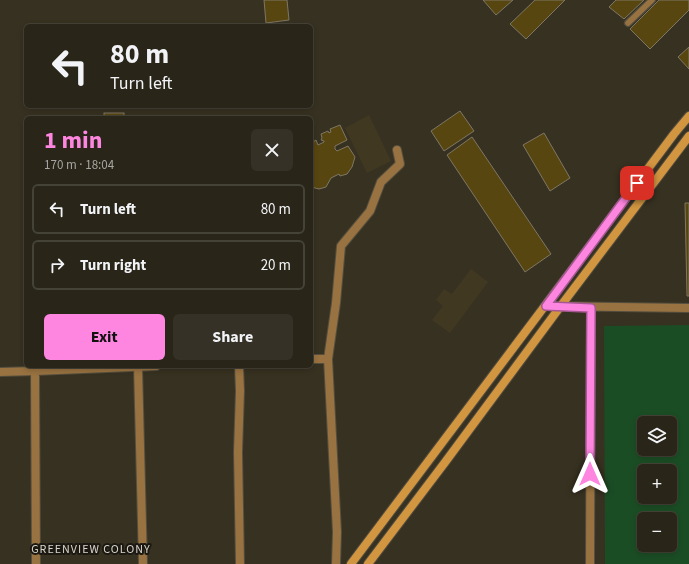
<!DOCTYPE html>
<meta charset="utf-8">
<style>
body{margin:0;font-family:"Source Sans 3",sans-serif;background:#353126;color:#f1f3f6;height:100vh;display:flex;flex-direction:column;font-size:15px;white-space:nowrap}
*{box-sizing:border-box;margin:0}
p{font-size:13px;color:#a5a5a2}
.icon{flex:none;width:22px;height:22px;fill:none;stroke:currentColor;stroke-width:2;stroke-linecap:round;stroke-linejoin:round}
.map{position:relative;flex:1;overflow:hidden}
.details{position:absolute;left:24px;top:116px;width:289px;height:252px;display:flex;flex-direction:column;background:#292519;border-radius:6px;box-shadow:0 2px 6px #0003,0 0 0 1px #454238}
.details>*{flex:none}
.top-card{position:absolute;left:24px;top:24px;width:289px;height:84px;border-radius:6px;box-shadow:0 2px 6px #0003,0 0 0 1px #454238;background:#292519;color:#f1f3f6;overflow:hidden}
.buttons{position:absolute;left:637px;top:416px;display:grid;gap:8px}
.buttons a{display:grid;place-items:center;width:40px;height:40px;border-radius:6px;background:#292519;box-shadow:0 2px 6px #0003,0 0 0 1px #454238;font-size:20px}
.pin{position:absolute;display:grid;place-items:center;width:34px;height:34px;color:#fff;margin:-17px;border-radius:8px;box-shadow:0 2px 6px #0006}
.me{position:absolute;width:44px;margin:-22px;rotate:0deg;stroke-linejoin:round;filter:drop-shadow(0 0 3px #0008)}
.turn{display:flex;align-items:center;gap:14px;height:84px;padding:0 20px;font-size:18px}
.turn .icon{width:52px;height:52px;stroke-width:2.5}
.turn b{display:block;font-size:28px;line-height:34px}
.round{display:grid;place-items:center;flex:none;width:42px;height:42px;border-radius:6px;background:#353126}
.summary{display:flex;align-items:center;justify-content:space-between;height:68px;padding:0 20px}
h1{font-size:24px;font-weight:700;line-height:30px;color:#fe86e0}
.cta{display:flex;gap:8px;margin-top:auto;padding:8px 20px}
.cta a{flex:1;height:46px;border-radius:6px;background:#fe86e0;color:#111;font-size:16px;font-weight:700;line-height:46px;text-align:center}
.cta a+a{background:#353126;color:#f1f3f6}
ul{padding:0;list-style:none}
li{display:flex;align-items:center;gap:12px;height:50px;margin:0 8px 6px;padding:0 12px;border:2px solid #454238;border-radius:6px}
li div{flex:1}
li b{display:block;font-size:15px}
li em{font-style:normal}
.map>svg:first-child{display:block}
.built{fill:#413821}
.green{fill:#1b4d24;fill-rule:evenodd}
.building{fill:#584610;stroke:#7e7765}
.lines{fill:none;stroke-linecap:round;stroke-linejoin:round}
.lane-casing{stroke:#544e3f;stroke-width:8}
.street-casing{stroke:#544e3f;stroke-width:10}
.secondary-casing{stroke:#544e3f;stroke-width:10}
.lane{stroke:#987240;stroke-width:5.5}
.street{stroke:#987240;stroke-width:8}
.secondary{stroke:#d29540;stroke-width:8}
.route-casing{stroke:#a55792;stroke-width:10}
.route{stroke:#fe86e0;stroke-width:7}
.labels{text-anchor:middle;dominant-baseline:central;stroke-width:4;stroke-linejoin:round;paint-order:stroke}
.neighbourhood-label{font-size:12px;letter-spacing:1px;fill:#d8d4ca;stroke:#1c1912}
</style>
<div class="map">
<svg width="689" height="564" viewBox="0 0 689 564">
<rect width="100%" height="100%" fill="#373121"/>
<g class="built">
<path d="M369,115L391,161L367,173L345,128Z"/>
<path d="M471,269L488,282L450,333L432,320L443,306L436,300L444,289L452,294Z"/>
</g>
<path class="green" d="M689,325V564H605L604,326ZM644,423H670V449H644ZM644,471H670V497H644ZM644,519H670V545H644Z"/>
<g class="building">
<path d="M264,0H287L289,20L266,23Z"/>
<path d="M483,0H513L496,15Z"/>
<path d="M535,0H565L526,39L510,24Z"/>
<path d="M616,0H644L624,19L609,7Z"/>
<path d="M659,0H689V10L650,49L630,29Z"/>
<path d="M689,47V69L678,57Z"/>
<path d="M460,111L474,131L444,151L431,131Z"/>
<rect x="104" y="113" width="20" height="5"/>
<path d="M340,125L347,140L335,146V149L337,151L348,146L355,157L352,167L347,174L340,176L339,174L331,178L326,187L319,189L315,188L311,186V140L313,139V142L316,140L318,145L324,142V141L321,140L322,138L321,134L328,131L329,133L331,132L330,129Z"/>
<path d="M544,133L570,178L550,191L523,145Z"/>
<path d="M472,137L551,254L525,272L447,155Z"/>
<path d="M685,203H689V296H687Z"/>
</g>
<g class="lines">
<g class="lane-casing">
<path id="lane" d="M628,23L652,0"/>
</g>
<g class="street-casing">
<g id="street">
<path d="M546,306L689,308"/>
<path d="M311,359H328L337,532L336,564"/>
<path d="M328,359L336,303L341,246L370,211L381,182L400,164L397,150"/>
<path d="M239,366L240,391L238,452L240,564"/>
<path d="M138,367L143,564"/>
<path d="M0,372L35,371"/>
<path d="M36,564L35,371L156,366"/>
<path d="M590,564L591,308"/>
</g>
</g>
<g class="secondary-casing">
<g id="secondary">
<path d="M351,564L674,134L689,116"/>
<path d="M368,564L446,461L560,307L689,136"/>
</g>
</g>
<use href="#lane" class="lane"/>
<use href="#street" class="street"/>
<use href="#secondary" class="secondary"/>
</g>
<g class="lines">
<g class="route-casing">
<path id="route" d="M590,474L591,308L546,306L637,183"/>
</g>
<use href="#route" class="route"/>
</g>
<g class="labels">
<g class="neighbourhood-label">
<text x="91" y="549">GREENVIEW COLONY</text>
</g>
</g>
</svg>
<div class="buttons">
<a><svg class="icon" aria-label="layers" viewBox="0 0 24 24"><path d="M12 4l9 5-9 5-9-5zM3 14l9 5 9-5"/></svg></a>
<a>+</a>
<a>−</a>
</div>
<div class="pin" style="left:637px;top:183px;background:#d93025"><svg class="icon" aria-label="arrive" viewBox="0 0 24 24"><path d="M6 21V4h12l-3 4 3 4H6"/></svg></div>
<svg class="me" style="left:590px;top:474px" viewBox="-20 -20 40 40"><path d="M0-17L14 15 0 8-14 15z" fill="#fe86e0" stroke="#fff" stroke-width="4"/></svg>
<div class="top-card">
<div class="turn"><svg class="icon" aria-label="left" viewBox="0 0 24 24"><path d="M17 20v-9H6M10 6l-5 5 5 5"/></svg><div><b>80 m</b>Turn left</div></div>
</div>
<section class="details">
<div class="summary"><div><h1>1 min</h1><p>170 m · 18:04</p></div><a class="round"><svg class="icon" aria-label="close" viewBox="0 0 24 24"><path d="M6 6l12 12M18 6L6 18"/></svg></a></div>
<ul>
<li><svg class="icon" aria-label="left" viewBox="0 0 24 24"><path d="M17 20v-9H6M10 6l-5 5 5 5"/></svg><div><b>Turn left</b></div><em>80 m</em></li>
<li><svg class="icon" aria-label="right" viewBox="0 0 24 24"><path d="M7 20v-9h11M14 6l5 5-5 5"/></svg><div><b>Turn right</b></div><em>20 m</em></li>
</ul>
<div class="cta"><a>Exit</a><a>Share</a></div>
</section>
</div>
